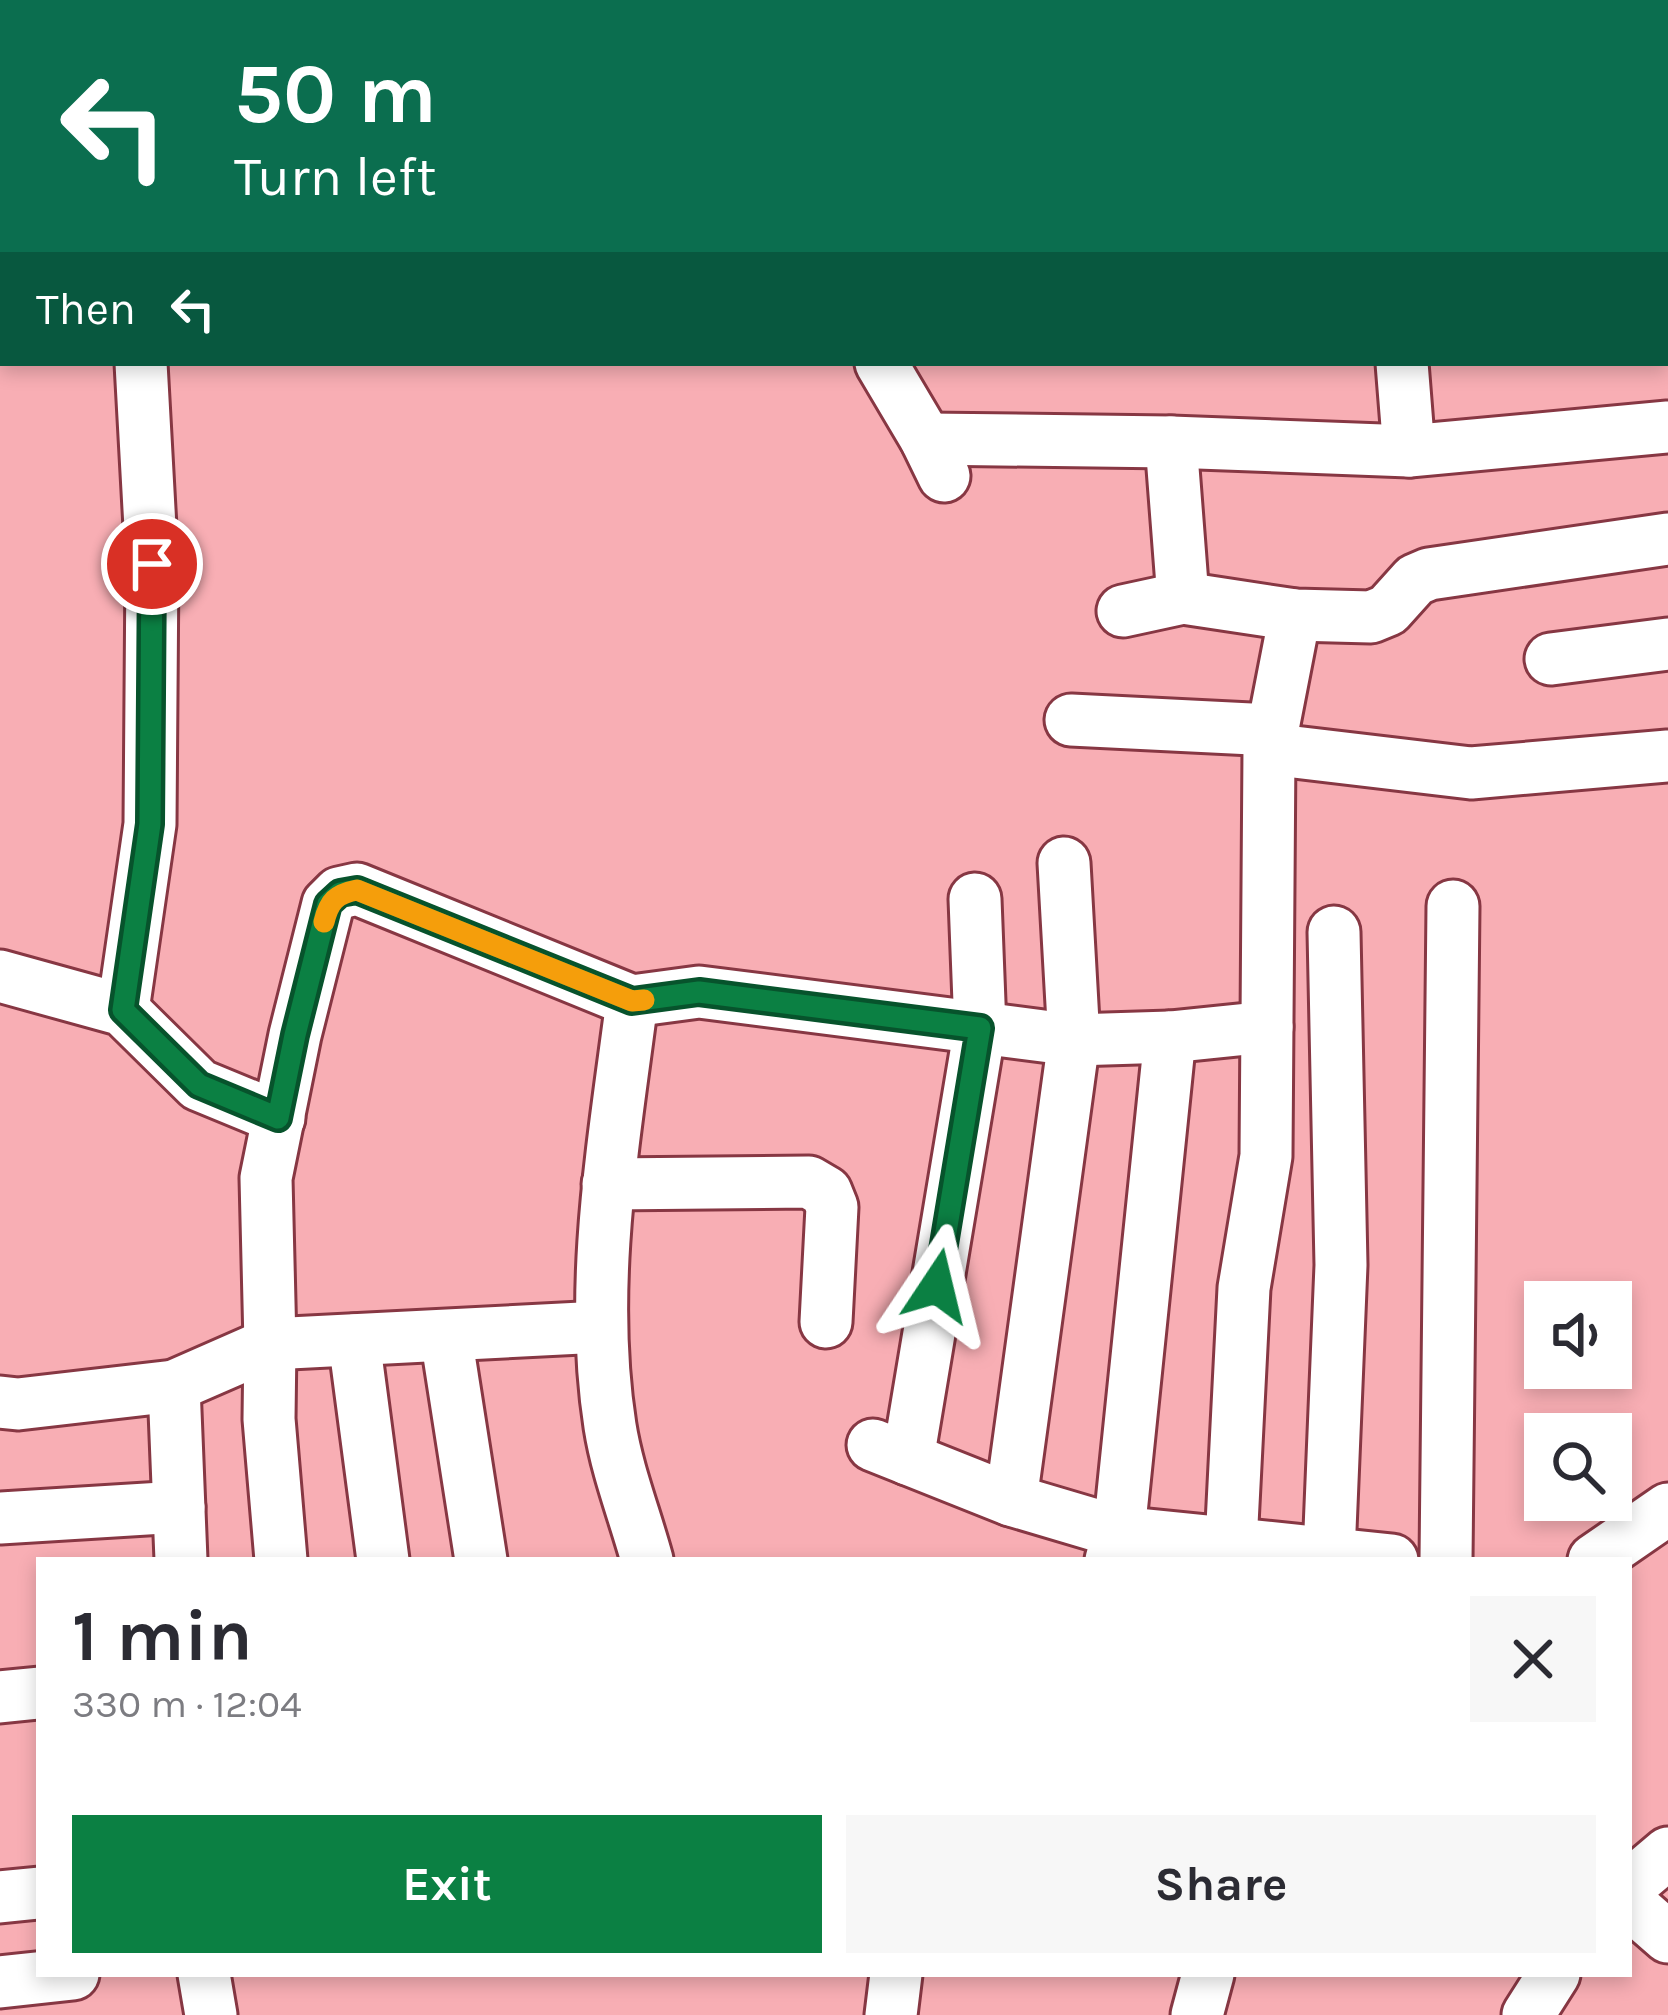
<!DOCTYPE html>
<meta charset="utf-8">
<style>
body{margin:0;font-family:Karla,sans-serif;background:#f7f7f7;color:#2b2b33;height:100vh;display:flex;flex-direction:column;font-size:45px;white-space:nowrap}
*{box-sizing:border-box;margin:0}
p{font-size:39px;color:#7c7c81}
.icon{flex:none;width:66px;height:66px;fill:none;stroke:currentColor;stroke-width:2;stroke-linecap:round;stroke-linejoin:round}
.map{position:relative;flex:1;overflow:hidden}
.panel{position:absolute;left:36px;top:1557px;width:1596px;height:420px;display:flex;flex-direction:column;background:#fff;border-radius:0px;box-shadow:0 6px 18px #0003}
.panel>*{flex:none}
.banner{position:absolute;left:0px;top:0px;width:1668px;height:366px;box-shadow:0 6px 18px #0003;background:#0b6e4f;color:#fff;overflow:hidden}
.tools{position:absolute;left:1524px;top:1281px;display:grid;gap:24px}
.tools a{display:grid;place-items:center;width:108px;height:108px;border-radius:0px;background:#fff;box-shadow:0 6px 18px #0003;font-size:60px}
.pin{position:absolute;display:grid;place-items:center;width:102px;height:102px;color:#fff;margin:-51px;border:6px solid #fff;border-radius:50%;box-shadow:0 3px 12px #0007}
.me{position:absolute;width:132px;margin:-66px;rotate:10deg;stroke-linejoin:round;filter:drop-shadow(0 0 9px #0008)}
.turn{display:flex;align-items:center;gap:42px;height:252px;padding:0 36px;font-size:54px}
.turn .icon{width:156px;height:156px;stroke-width:2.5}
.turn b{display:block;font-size:84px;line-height:102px}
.then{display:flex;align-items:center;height:114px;padding:0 36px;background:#0003;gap:24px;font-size:45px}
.round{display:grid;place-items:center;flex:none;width:126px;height:126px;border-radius:0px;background:#f7f7f7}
.headline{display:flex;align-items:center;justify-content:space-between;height:204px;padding:0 36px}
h1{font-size:72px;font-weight:700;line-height:90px}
.action{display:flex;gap:24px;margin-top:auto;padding:24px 36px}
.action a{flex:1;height:138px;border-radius:0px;background:#0b8043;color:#fff;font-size:48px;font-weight:700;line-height:138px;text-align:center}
.action a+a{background:#f7f7f7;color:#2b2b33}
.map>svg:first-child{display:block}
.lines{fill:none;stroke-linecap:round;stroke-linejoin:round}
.minor-casing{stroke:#873743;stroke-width:57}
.minor{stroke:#fff;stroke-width:51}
.route-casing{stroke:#07532c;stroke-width:30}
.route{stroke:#0b8043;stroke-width:21}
.slow{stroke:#f59e0b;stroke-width:21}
</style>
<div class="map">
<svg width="1668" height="2015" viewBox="0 0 1668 2015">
<rect width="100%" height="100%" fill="#f8aeb4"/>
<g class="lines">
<g class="minor-casing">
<g id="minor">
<path d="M1372,0V3"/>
<path d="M160,3V0"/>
<path d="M918,3V0"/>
<path d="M1533,3L1561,0"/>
<path d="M0,14H3"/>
<path d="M1665,103H1668"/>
<path d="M1665,210H1668"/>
<path d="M0,287L2,278"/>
<path d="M1665,317H1668"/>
<path d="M881,363L926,439L944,476"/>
<path d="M1402,363L1409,451"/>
<path d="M926,439L1171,442L1409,451L1668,427"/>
<path d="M1171,442L1183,598"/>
<path d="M1123,611L1183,598L1295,615L1371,617L1388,610L1415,580L1429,574L1668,539"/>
<path d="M1551,659L1668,644"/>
<path d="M1071,720L1273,730"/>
<path d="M1269,749L1471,773L1668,756"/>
<path d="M0,976L123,1010L199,1085L279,1118"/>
<path d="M632,1001C614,1141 588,1285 610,1426C617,1471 635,1516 647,1560"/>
<path d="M123,1010L150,824L152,564L141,363"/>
<path d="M608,1184L809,1182L826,1192L832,1207L826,1322"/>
<path d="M446,1336L481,1560"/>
<path d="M354,1340L383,1560"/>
<path d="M174,1386L181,1560"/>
<path d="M0,1402L18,1404L174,1386L270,1344L601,1327"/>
<path d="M873,1445L1011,1500L1119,1532L1392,1560"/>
<path d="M908,1459L980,1028L975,899"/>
<path d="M1011,1500L1074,1040L1064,863"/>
<path d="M0,1518L179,1507"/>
<path d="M1231,1544L1244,1288L1266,1156L1269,749L1295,615"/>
<path d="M1329,1554L1341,1265L1334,932"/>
<path d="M281,1560L269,1419L270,1344L266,1178L295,1035L328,904L339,893L357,889L632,1001L699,992L1074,1040L1170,1037L1267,1027"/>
<path d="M1111,1560L1119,1532L1170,1037"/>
<path d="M1446,1560L1453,906"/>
<path d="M1594,1560L1668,1509"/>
<path d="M0,1697L39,1693"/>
<path d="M1629,1886L1668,1853"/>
<path d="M0,1897L39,1893"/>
<path d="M1629,1903L1668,1937"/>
<path d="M204,1974L211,2015"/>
<path d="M0,1982L73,1974"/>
<path d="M891,2015L896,1974"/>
<path d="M1197,2015L1208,1974"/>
<path d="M1528,2015L1554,1974"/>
</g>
</g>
<use href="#minor" class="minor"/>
</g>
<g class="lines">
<g class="route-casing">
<path id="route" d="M152,564L150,824L123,1010L199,1085L278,1118L295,1035L328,904L340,893L357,890L632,1001L699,992L980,1028L937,1286"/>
</g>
<use href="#route" class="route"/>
<path class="slow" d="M324,922C329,901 336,894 357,890L632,1001L644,1000"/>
</g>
</svg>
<div class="tools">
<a><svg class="icon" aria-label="sound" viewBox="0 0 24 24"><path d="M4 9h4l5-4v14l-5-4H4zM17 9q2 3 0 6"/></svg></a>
<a><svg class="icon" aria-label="search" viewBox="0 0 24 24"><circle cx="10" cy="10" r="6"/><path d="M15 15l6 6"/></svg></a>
</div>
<div class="pin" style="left:152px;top:564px;background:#d93025"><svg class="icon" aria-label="arrive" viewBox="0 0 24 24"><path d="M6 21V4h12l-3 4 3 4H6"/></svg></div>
<svg class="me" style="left:937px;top:1286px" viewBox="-20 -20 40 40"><path d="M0-17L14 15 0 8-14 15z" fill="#0b8043" stroke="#fff" stroke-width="4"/></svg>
<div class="banner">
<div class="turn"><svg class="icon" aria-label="left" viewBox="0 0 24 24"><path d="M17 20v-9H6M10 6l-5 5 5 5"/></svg><div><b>50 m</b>Turn left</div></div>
<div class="then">Then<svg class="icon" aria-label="left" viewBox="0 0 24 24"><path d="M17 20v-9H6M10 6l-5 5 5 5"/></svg></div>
</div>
<section class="panel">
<div class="headline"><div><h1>1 min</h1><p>330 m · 12:04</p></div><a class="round"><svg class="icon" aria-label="close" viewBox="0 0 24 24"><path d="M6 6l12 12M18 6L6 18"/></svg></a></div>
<div class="action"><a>Exit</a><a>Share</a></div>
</section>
</div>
